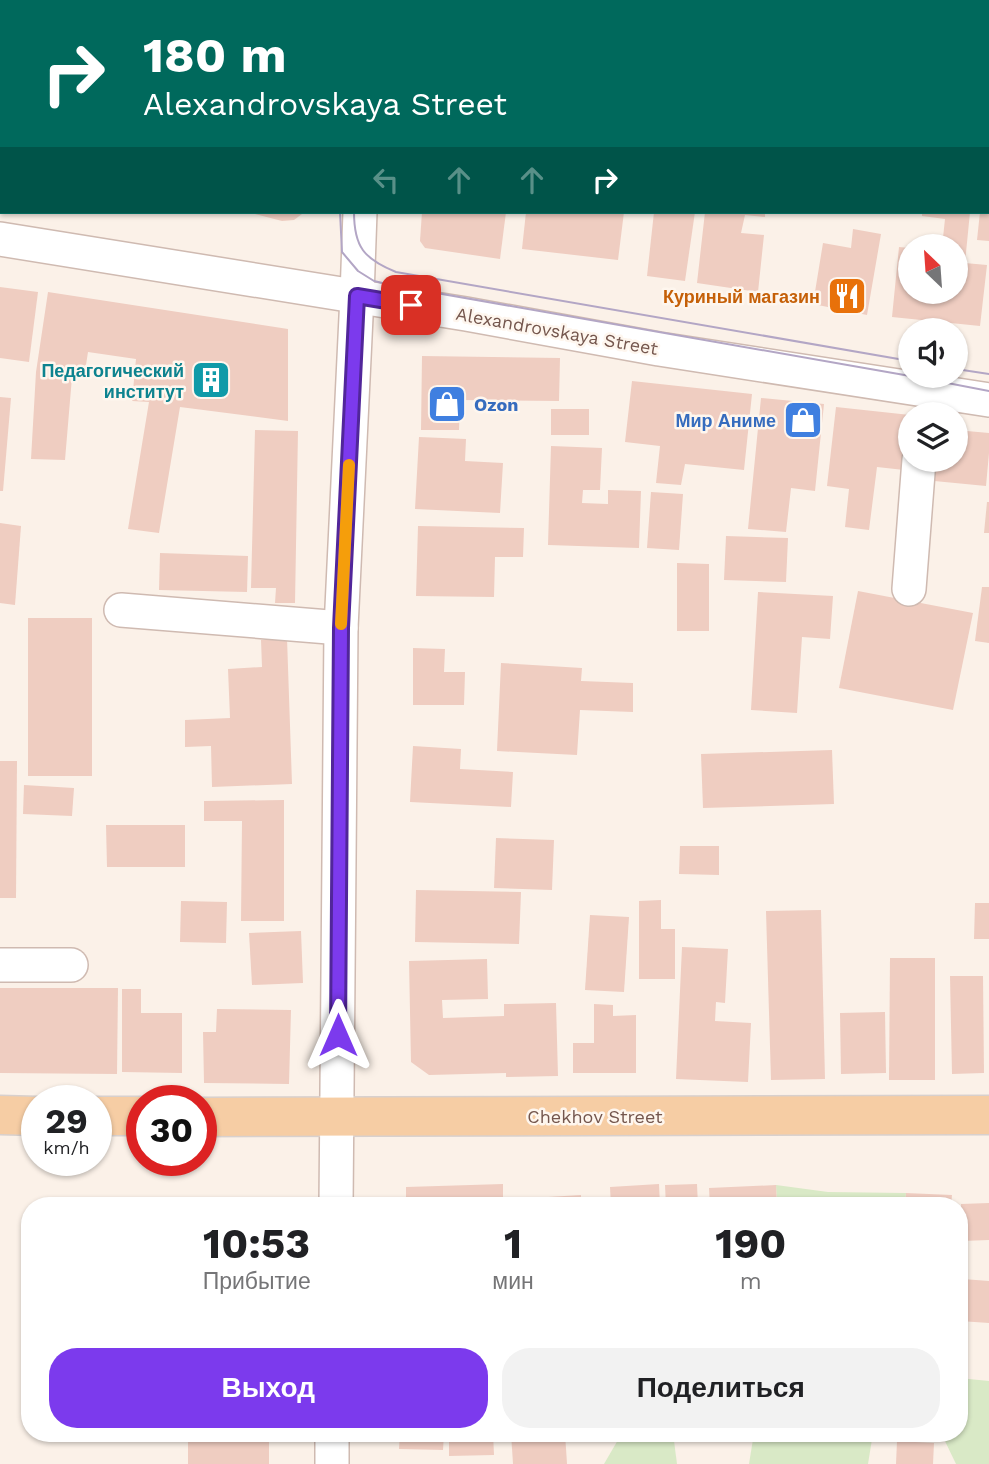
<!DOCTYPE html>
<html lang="ru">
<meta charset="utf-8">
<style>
body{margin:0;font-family:"Work Sans",sans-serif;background:#f2f2f2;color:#202124;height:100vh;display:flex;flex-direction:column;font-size:26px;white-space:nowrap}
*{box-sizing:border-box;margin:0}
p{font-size:23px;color:#757577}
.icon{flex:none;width:38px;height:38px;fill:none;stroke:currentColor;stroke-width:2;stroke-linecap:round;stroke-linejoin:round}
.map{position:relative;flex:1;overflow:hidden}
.details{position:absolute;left:21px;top:1197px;width:947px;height:245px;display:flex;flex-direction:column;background:#fff;border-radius:28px;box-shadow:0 2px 5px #0004}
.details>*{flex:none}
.guide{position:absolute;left:0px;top:0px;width:990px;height:214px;box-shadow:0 2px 5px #0004;background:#00695c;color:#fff;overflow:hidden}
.needle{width:46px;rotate:335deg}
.controls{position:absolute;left:898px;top:234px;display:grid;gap:14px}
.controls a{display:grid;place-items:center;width:70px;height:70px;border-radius:50%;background:#fff;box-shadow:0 2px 5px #0004;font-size:35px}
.speed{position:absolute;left:21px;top:1085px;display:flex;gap:14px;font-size:35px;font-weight:700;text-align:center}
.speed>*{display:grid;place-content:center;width:91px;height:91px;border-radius:50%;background:#fff;box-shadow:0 2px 5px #0004;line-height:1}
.speed small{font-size:18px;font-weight:400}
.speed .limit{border:10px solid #d22;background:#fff;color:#111}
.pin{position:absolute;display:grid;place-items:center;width:60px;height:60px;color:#fff;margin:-30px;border-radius:14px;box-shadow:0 4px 10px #0006}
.me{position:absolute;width:77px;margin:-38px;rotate:0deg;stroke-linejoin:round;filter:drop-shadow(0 0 5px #0008)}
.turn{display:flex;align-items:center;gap:24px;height:147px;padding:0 28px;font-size:32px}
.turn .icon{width:91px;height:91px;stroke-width:2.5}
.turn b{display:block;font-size:49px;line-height:60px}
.lanes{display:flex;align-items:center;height:66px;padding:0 28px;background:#0003;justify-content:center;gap:35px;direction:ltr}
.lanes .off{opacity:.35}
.eta{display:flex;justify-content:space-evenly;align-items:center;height:119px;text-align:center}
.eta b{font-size:42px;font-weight:700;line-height:49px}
.primary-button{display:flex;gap:14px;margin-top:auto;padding:14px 28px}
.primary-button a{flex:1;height:80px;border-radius:28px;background:#7c3aed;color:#fff;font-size:28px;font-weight:700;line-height:80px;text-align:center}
.primary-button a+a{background:#f2f2f2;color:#202124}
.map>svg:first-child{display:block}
.green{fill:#d9e9c6}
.building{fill:#efcdc1}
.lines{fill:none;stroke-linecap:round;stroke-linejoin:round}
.minor-casing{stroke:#cfbab1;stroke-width:36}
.major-casing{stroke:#d8d0cd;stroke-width:41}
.minor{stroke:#fff;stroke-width:33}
.major{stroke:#f6cda4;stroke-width:38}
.tram{stroke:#b3a6c5;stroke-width:2}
.route-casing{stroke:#51269a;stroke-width:18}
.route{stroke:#7c3aed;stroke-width:12}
.slow{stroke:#f59e0b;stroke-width:12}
.labels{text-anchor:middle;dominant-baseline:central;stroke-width:5;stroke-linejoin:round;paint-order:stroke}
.food-label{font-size:18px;font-weight:bold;fill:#c56008;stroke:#fef6ee;text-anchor:end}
.street-label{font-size:18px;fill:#74564d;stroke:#fef6ee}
.culture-label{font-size:18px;font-weight:bold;fill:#0d838f;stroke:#fef6ee;text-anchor:end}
.shop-label{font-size:18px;font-weight:bold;fill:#366cbe;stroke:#fef6ee;text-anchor:start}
</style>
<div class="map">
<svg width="989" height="1464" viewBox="0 0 989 1464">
<rect width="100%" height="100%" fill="#fbf1e8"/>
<g class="green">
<path d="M776,1185L828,1192L906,1193L905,1206H777Z"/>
<path d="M959,1378L989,1381V1464H956L943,1437L939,1433H959Z"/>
<path d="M622,1433H673L677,1464H604Z"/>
<path d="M754,1433H873L868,1464H749Z"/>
</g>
<g class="building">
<path d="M247,212H302V214L294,220L282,221Z"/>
<path d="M422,212H506L500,259L425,248L420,241Z"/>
<path d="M526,212H624L618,260L522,249Z"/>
<path d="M654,212H695L685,281L647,276Z"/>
<path d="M705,212H765V217L745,215L741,233L764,235L758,292L697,283Z"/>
<path d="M922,212H970L965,263L987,265L980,326L892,317L899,247L910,248V292H956V247H942L945,219L922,216Z"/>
<path d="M980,212H989V241L977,240Z"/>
<path d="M853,229L881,234L867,315L813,304L823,243L851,248Z"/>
<path d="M0,287L38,292L29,362L0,358Z"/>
<path d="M48,292L288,329V421L180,407L159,533L128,529L149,402L132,401L136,359L88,352L84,378L72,377L65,460L31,459L36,372Z"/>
<path d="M422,356L560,358L559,401L460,400L459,430H421Z"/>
<path d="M632,381L752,394L744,470L685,464L681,485L656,483L660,446L625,442Z"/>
<path d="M0,397L11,398L3,491H0Z"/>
<path d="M761,398L824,404L815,491L791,488L786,532L748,529Z"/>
<path d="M836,407L910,415V460L913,471L877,467L869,530L845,527L849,489L827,486Z"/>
<rect x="551" y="409" width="38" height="26"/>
<path d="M255,430L298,431L295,603H275L276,588H251Z"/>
<path d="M956,430L989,433V453L986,486L924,480L926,460H956Z"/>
<path d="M419,437L466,439L465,461L503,463L500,513L415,509Z"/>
<path d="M551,446L602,448L600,490H583L582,503L608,504V490L641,491L639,548L548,545Z"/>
<path d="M651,492L683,494L679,550L647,548Z"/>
<path d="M987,502H989V533H984Z"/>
<path d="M0,523L21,526L15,605L0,603Z"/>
<path d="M418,526L524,528L523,557H495L494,597L416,596Z"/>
<path d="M726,536L788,538L786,582L724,580Z"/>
<path d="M160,553L248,556L247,592L159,590Z"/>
<path d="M677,563L709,564V631H677Z"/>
<path d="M982,587H989V643L975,641Z"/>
<path d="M858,591L973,613L953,710L839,688Z"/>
<path d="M758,592L833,596L830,639L802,637L797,713L751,710Z"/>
<rect x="28" y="618" width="64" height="158"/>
<path d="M287,638L292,784L212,787L211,746L185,747V720L230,718L228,669L262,667L261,640Z"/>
<path d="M413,648L445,649L444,672H465L464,705H413Z"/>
<path d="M501,663L582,668L581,681L633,683V712L580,710L577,755L497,751Z"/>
<path d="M413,746L461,749L460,769L513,772L511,807L410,802Z"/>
<path d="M832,750L834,804L703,808L701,754Z"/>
<path d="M0,761H17L16,898H0Z"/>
<path d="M24,785L74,788L72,816L23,814Z"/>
<path d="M284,800V921H241L242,821H204V801Z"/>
<path d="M106,825H185V867H107Z"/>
<path d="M496,838L554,840L552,890L494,888Z"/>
<path d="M680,846H719V875L679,874Z"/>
<path d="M416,890L521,892L519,944L415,942Z"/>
<path d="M661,900V929H675V979H639V901Z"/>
<path d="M181,901L227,902L226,943L180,942Z"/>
<path d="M975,903H989V939H974Z"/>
<path d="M821,910L825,1079L771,1080L766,911Z"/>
<path d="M590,915L629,917L624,992L585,990Z"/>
<path d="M301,931L303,983L252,985L249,933Z"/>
<path d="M682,947L728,949L725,1003L716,1002L715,1021L751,1023L748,1082L676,1079Z"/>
<path d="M890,958H935V1080H889Z"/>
<path d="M487,959L488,999L442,1000L443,1018L504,1016V1004L556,1003L558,1076L506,1077V1073L429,1075L411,1062L409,961Z"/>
<path d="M950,976H983L984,1073L952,1074Z"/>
<path d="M0,988H118L117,1074L0,1073Z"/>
<path d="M122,989H141V1013H182V1073L122,1072Z"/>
<path d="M594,1004L613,1005V1016L636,1015V1073H573V1043H594Z"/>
<path d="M217,1009L291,1010L289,1084L204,1083L203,1032H216Z"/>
<path d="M885,1012L886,1073L841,1074L840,1013Z"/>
<path d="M503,1184V1206H406V1187Z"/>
<path d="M659,1184L660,1206H611L610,1187Z"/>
<path d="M697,1184L698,1206H666L665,1185Z"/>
<path d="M776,1185L777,1206H710L709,1188Z"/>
<path d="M906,1193L952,1195L951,1206H905Z"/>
<path d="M581,1195V1206H548V1197Z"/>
<path d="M989,1203V1240L962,1241L961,1204Z"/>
<path d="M963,1279L989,1281V1323L960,1321Z"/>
<rect x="188" y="1433" width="81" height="31"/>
<path d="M400,1433H444L443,1450L399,1449Z"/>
<path d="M449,1433H493L494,1455L449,1456Z"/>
<path d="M511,1433H565L567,1464H513Z"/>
<path d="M897,1441L934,1443L933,1464H896Z"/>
</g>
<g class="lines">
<g class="minor-casing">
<g id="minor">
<path d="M682,0L687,2"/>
<path d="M365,2V0"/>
<path d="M0,239L466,314L659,349L989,400"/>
<path d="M909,589L919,460"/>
<path d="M121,610L341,628"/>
<path d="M0,965H71"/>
<path d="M336,1206L341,628L357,296L360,212"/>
<path d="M332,1464V1433"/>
</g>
</g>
<g class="major-casing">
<g id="major">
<path d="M0,1115L37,1116"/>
<path d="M96,1116H142"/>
<path d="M201,1117L989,1115"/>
</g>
</g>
<use href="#minor" class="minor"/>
<use href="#major" class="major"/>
<g class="tram">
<path d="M344,2V0"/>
<path d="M358,2V0"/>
<path d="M340,212L342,252L358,271L374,281L391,285L910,376"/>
<path d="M354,212C354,247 364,259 396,272L910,361"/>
<path d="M956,369L989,374"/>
<path d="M911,376L989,391"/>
</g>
</g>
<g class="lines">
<g class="route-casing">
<path id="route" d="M338,1035L341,628L357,296L411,305"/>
</g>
<use href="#route" class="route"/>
<path class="slow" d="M341,624L349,465"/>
</g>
<defs>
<g id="restaurant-square" transform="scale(2.0125)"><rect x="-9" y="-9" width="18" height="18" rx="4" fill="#e8710a" stroke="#fef6ee"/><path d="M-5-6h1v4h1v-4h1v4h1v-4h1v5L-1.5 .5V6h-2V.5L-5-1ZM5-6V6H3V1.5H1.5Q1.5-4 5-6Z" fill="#fff"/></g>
<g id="building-square" transform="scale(2.0125)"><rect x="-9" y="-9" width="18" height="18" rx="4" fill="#0f9aa8" stroke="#fef6ee"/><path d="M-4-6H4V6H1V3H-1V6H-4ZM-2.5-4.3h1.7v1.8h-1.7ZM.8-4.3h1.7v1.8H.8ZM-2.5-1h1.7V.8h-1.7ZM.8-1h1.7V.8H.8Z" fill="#fff"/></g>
<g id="shop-square" transform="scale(2.0125)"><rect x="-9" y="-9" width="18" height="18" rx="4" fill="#3f7fe0" stroke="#fef6ee"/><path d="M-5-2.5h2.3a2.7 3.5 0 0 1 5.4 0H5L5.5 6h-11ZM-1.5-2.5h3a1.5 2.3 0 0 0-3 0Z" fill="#fff"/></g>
</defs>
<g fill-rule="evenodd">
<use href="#restaurant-square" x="847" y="296"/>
<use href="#building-square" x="211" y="380"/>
<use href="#shop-square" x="447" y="404"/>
<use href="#shop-square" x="803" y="420"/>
</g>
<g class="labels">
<g class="food-label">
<text x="820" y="296">Куриный магазин</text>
</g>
<g class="street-label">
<text transform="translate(557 331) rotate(10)">Alexandrovskaya Street</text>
<text x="595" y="1116">Chekhov Street</text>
</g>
<g class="culture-label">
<text x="184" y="370">Педагогический<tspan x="184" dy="21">институт</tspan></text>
</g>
<g class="shop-label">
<text x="474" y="404">Ozon</text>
<text x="776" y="420" text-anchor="end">Мир Аниме</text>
</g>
</g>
</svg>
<div class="controls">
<a><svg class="needle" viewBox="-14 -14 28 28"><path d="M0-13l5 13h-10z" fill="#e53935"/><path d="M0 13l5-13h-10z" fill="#757577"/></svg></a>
<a><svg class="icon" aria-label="sound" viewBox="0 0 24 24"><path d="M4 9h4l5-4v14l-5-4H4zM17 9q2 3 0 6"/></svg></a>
<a><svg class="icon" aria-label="layers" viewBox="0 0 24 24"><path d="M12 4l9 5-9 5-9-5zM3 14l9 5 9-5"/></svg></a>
</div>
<div class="speed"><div>29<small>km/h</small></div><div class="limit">30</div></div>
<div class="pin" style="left:411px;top:305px;background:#d93025"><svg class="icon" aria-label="arrive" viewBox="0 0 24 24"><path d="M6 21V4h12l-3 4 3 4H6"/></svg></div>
<svg class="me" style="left:338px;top:1035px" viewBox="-20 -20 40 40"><path d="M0-17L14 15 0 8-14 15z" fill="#7c3aed" stroke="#fff" stroke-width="4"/></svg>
<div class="guide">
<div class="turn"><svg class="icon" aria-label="right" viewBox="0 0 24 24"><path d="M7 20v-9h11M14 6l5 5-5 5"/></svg><div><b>180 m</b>Alexandrovskaya Street</div></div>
<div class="lanes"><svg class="icon off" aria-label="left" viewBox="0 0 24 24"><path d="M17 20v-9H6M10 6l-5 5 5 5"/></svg><svg class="icon off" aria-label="ahead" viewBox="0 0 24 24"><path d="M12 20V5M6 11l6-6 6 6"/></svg><svg class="icon off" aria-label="ahead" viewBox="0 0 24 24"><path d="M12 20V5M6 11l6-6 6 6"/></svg><svg class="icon" aria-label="right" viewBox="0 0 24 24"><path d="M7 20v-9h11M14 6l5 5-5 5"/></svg></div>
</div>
<section class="details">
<div class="eta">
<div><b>10:53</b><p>Прибытие</p></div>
<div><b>1</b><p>мин</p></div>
<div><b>190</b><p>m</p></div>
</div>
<div class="primary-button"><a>Выход</a><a>Поделиться</a></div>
</section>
</div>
